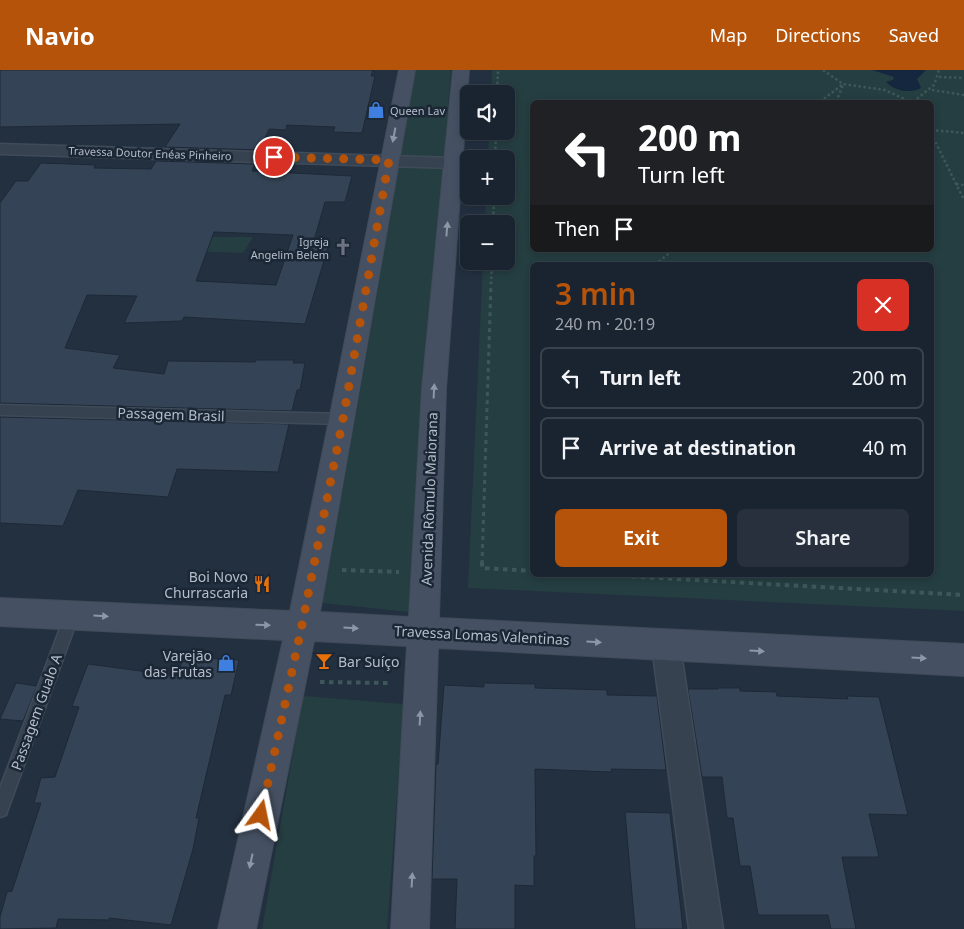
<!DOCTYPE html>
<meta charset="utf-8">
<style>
body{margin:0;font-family:"Noto Sans",sans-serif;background:#27303c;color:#f1f3f6;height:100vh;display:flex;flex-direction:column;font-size:19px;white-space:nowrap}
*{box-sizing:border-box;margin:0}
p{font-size:16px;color:#9fa4ab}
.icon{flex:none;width:28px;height:28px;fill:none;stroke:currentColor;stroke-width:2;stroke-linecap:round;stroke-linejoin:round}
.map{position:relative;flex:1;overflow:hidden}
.sheet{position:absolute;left:530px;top:192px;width:404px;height:315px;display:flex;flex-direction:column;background:#1a2430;border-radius:8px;box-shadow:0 2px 8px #0003,0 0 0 1px #38414c}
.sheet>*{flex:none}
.guide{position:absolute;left:530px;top:30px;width:404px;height:152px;border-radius:8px;box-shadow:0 2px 8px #0003,0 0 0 1px #38414c;background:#202124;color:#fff;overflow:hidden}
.controls{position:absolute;left:460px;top:15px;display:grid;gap:10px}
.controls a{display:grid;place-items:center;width:55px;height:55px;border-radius:8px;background:#1a2430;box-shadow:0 2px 8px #0003,0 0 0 1px #38414c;font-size:25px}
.pin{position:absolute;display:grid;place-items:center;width:42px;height:42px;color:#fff;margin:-21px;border:2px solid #fff;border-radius:50%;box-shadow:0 1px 5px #0007}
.me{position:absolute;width:55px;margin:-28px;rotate:12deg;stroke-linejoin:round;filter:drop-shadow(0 0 4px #0008)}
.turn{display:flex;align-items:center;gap:18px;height:105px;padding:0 25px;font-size:22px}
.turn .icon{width:65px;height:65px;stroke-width:2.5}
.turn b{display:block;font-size:35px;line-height:42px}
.then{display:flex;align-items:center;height:48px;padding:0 25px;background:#0003;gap:10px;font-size:19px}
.round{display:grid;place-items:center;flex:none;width:52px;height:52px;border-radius:8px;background:#27303c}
.overview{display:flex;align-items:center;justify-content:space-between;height:85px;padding:0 25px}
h1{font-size:30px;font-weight:600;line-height:38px;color:#b45309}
.action{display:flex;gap:10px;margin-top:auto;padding:10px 25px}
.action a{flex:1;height:58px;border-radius:8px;background:#b45309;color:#fff;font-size:20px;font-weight:600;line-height:58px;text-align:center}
.action a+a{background:#27303c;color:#f1f3f6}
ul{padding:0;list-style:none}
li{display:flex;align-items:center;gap:15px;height:62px;margin:0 10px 8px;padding:0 15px;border:2px solid #38414c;border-radius:8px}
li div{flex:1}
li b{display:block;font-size:19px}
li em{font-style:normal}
header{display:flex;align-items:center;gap:30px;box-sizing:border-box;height:70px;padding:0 25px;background:#b45309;color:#fff}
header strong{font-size:24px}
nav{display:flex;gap:28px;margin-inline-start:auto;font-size:18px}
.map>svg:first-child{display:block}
.green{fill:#253e41;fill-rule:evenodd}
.water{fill:#15273f}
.building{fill:#344456;stroke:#1e2937;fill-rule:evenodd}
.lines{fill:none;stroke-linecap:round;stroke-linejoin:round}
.lane-casing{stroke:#404b59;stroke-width:3}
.street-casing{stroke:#404b59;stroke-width:3}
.secondary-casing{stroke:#404b59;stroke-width:2}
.path-far2{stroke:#3e5759;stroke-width:2.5;stroke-dasharray:2.5 2.5;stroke-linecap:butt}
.path-far1{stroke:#3e5759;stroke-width:3;stroke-dasharray:4 4;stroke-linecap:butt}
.path{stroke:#3e5759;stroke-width:4;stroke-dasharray:4.5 4.5;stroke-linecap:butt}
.lane{fill:#374250;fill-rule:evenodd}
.street{fill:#374250;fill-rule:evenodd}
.secondary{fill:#455163;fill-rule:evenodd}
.oneway{fill:#8c97a7}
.route{stroke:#b45309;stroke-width:9;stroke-dasharray:0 16.2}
.labels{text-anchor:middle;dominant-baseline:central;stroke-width:5;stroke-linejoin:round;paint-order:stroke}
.far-poi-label{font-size:11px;fill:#b3bdcb;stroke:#1c2735;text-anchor:start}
.far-street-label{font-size:11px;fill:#b3bdcb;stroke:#1c2735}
.street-label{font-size:14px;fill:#b3bdcb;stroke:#1c2735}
.poi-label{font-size:14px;fill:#b3bdcb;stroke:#1c2735;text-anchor:end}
</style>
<header>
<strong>Navio</strong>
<nav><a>Map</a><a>Directions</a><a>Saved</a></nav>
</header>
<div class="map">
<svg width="964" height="859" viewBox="0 0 964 859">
<rect width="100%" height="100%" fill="#233040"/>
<g class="green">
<path d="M413,0H451L409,542L323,533L317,524Z"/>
<path d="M492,0H964V541L468,518L483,191H506V154H485L486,126H506V89H488L489,61H506V24H491ZM532,32H931V180H532ZM532,195H931V505H532Z"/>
<path d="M166,167H253L243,183L160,180Z"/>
<path d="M303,626L404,634L387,859H262Z"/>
</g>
<path class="water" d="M872,0H926L917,9L921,18C910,24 895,21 886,12L893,10L894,7Z"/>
<g class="building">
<path d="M0,0H373L371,6H375L362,63L333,62L335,57L287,55L286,60L269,59L260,80L165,77L180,54L0,57Z"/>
<path d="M156,91L255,94L252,101L352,106L345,132H325L313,174H329L305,254L184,247L182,251L124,253L137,226L87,225L65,278L120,285L113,298L164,304L168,291L255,292L256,290H294L293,293H305L300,320H297L292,341L0,333V133L16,111H28L41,93L95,95L94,98L151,99ZM214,162L293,165L276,215L196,211Z"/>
<path d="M0,347L289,354L278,402L177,399L168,427L78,420L63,456L0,453Z"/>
<path d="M183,587L239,590L231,625H225L196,748H199L193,779L171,855L109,848V850L58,849L56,858L0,859V847L7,822L12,821L41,733H34L41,708L55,707L79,637L72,636L88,594L178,606Z"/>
<path d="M16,613L37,616L23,651L0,649Z"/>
<path d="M484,613L535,614V618L607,620V625L657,626L666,700L611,699L612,702L535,699L536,786H534V816L515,815V859H455L457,809H432L436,694H438L444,615L484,617Z"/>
<path d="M718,618H740V621L776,622L777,626L848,629L847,626L879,627L908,745L869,744L879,787H842L856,859H831L828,845H758L750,796H740L733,748H727L722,707H702L688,619H718Z"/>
<path d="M625,742L670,743L683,859H635Z"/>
</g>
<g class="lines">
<g class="lane-casing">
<g id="lane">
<path d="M0,335L343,344L347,346L349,349L347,352L343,354L0,345Z"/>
<path d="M72,538L77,540L79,545L8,739L6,745L0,747V718L65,545L67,540Z"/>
</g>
</g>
<g class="street-casing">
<g id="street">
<path d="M0,74L453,88L459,89L462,93L459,97L453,98L0,84Z"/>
<path d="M666,562L676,566L680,576L723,859H689L652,576L656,566Z"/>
</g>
</g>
<g class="secondary-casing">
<path id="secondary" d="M399,0H415C383,181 353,362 320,542L409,547L422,319L453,0H469L446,319L439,548L964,574V606L438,578L429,859H391L407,576L314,571L256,859H218L283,570L0,556V528L290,541C328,361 362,180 399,0Z"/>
</g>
<g class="path-far2">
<path d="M823,0L843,14L885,20L911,32"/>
<path d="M939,7L964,8"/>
<path d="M932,20L964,25"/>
<path d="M497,24L498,0"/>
<path d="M820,32L843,14"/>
<path d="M836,32L843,15"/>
<path d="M913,32L934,15L939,0"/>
<path d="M931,60L964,63"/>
<path d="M931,63L964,130"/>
<path d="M495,89L496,61"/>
<path d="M956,114L964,115"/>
<path d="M493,154L494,126"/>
<path d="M655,195L673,180"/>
<path d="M491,214L492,191"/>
</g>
<path class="path-far1" d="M482,494L491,213"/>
<g class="path">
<path d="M482,492V498L532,501"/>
<path d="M342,500L399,502"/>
<path d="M605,505L964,525"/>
<path d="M320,612L391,613"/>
</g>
<use href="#lane" class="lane"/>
<use href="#street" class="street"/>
<use href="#secondary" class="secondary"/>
</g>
<defs><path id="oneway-solid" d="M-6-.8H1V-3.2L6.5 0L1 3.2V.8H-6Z" transform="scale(1.25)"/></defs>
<g class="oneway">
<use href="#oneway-solid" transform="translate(394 65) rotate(101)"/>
<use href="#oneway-solid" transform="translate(447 159) rotate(-85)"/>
<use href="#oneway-solid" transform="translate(434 321) rotate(-87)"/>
<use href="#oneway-solid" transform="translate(101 546) rotate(3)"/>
<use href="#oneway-solid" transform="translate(263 555) rotate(2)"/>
<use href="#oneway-solid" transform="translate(351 558) rotate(3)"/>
<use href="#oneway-solid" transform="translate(594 572) rotate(3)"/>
<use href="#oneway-solid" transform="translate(757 581) rotate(3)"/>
<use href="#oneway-solid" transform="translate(919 588) rotate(3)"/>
<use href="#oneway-solid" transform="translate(420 648) rotate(-87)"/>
<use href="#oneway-solid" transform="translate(251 791) rotate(102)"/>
<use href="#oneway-solid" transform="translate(412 810) rotate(-87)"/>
</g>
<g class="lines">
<path class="route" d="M261,745L302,555L343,349L389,90L274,87"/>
</g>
<defs>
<g id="shop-bare" transform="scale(1.35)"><path d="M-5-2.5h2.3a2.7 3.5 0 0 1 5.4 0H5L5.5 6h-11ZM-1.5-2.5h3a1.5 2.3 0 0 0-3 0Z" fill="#3f7fe0" stroke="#1c2735" stroke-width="2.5" paint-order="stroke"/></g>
<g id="church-bare" transform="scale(1.35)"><path d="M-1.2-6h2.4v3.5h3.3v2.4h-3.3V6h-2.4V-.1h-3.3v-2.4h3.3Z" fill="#6b7280" stroke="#1c2735" stroke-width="2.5" paint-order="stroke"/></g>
<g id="restaurant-bare" transform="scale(1.35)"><path d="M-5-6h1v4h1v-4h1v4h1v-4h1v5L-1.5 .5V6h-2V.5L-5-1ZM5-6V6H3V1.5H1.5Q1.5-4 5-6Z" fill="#e8710a" stroke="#1c2735" stroke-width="2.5" paint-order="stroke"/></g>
<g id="bar-bare" transform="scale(1.35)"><path d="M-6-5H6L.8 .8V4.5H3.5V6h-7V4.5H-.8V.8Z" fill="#e8710a" stroke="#1c2735" stroke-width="2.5" paint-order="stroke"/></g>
</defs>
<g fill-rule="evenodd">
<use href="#shop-bare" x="376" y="40"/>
<use href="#church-bare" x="343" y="177"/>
<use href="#restaurant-bare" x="262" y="514"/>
<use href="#bar-bare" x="324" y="591"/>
<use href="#shop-bare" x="226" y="593"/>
</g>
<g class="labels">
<g class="far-poi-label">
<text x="390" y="40">Queen Lav</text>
<text x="329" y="171" text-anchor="end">Igreja<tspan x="329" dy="13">Angelim Belem</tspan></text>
</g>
<g class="far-street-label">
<text transform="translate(150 83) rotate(2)">Travessa Doutor Enéas Pinheiro</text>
</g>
<g class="street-label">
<text transform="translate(171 344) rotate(2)">Passagem Brasil</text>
<text transform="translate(429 429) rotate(-88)">Avenida Rômulo Maiorana</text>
<text transform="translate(482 565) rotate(3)">Travessa Lomas Valentinas</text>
<text transform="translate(36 642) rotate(-70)">Passagem Gualo A</text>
</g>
<g class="poi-label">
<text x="248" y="506">Boi Novo<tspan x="248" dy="16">Churrascaria</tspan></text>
<text x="212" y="585">Varejão<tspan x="212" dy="16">das Frutas</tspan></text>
<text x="338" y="591" text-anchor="start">Bar Suíço</text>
</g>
</g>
</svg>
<div class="controls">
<a><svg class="icon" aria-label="sound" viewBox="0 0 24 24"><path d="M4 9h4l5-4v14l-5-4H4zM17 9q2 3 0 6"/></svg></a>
<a>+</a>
<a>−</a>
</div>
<div class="pin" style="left:274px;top:87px;background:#d93025"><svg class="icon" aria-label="arrive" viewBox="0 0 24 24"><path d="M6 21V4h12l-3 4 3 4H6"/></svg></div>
<svg class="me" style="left:261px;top:745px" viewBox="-20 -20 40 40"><path d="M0-17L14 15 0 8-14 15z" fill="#b45309" stroke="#fff" stroke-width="4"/></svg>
<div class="guide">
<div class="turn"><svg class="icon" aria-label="left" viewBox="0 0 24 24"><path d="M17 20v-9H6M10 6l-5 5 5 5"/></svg><div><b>200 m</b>Turn left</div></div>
<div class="then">Then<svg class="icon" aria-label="arrive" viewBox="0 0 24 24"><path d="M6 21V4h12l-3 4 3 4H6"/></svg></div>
</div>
<section class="sheet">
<div class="overview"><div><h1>3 min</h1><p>240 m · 20:19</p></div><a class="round" style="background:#d93025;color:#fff"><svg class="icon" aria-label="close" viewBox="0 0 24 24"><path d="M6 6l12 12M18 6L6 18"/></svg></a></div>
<ul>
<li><svg class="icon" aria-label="left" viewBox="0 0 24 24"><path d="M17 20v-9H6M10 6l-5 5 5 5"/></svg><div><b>Turn left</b></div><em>200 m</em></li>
<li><svg class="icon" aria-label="arrive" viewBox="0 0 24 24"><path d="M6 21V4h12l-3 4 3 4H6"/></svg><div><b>Arrive at destination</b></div><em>40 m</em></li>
</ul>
<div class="action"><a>Exit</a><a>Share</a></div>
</section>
</div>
